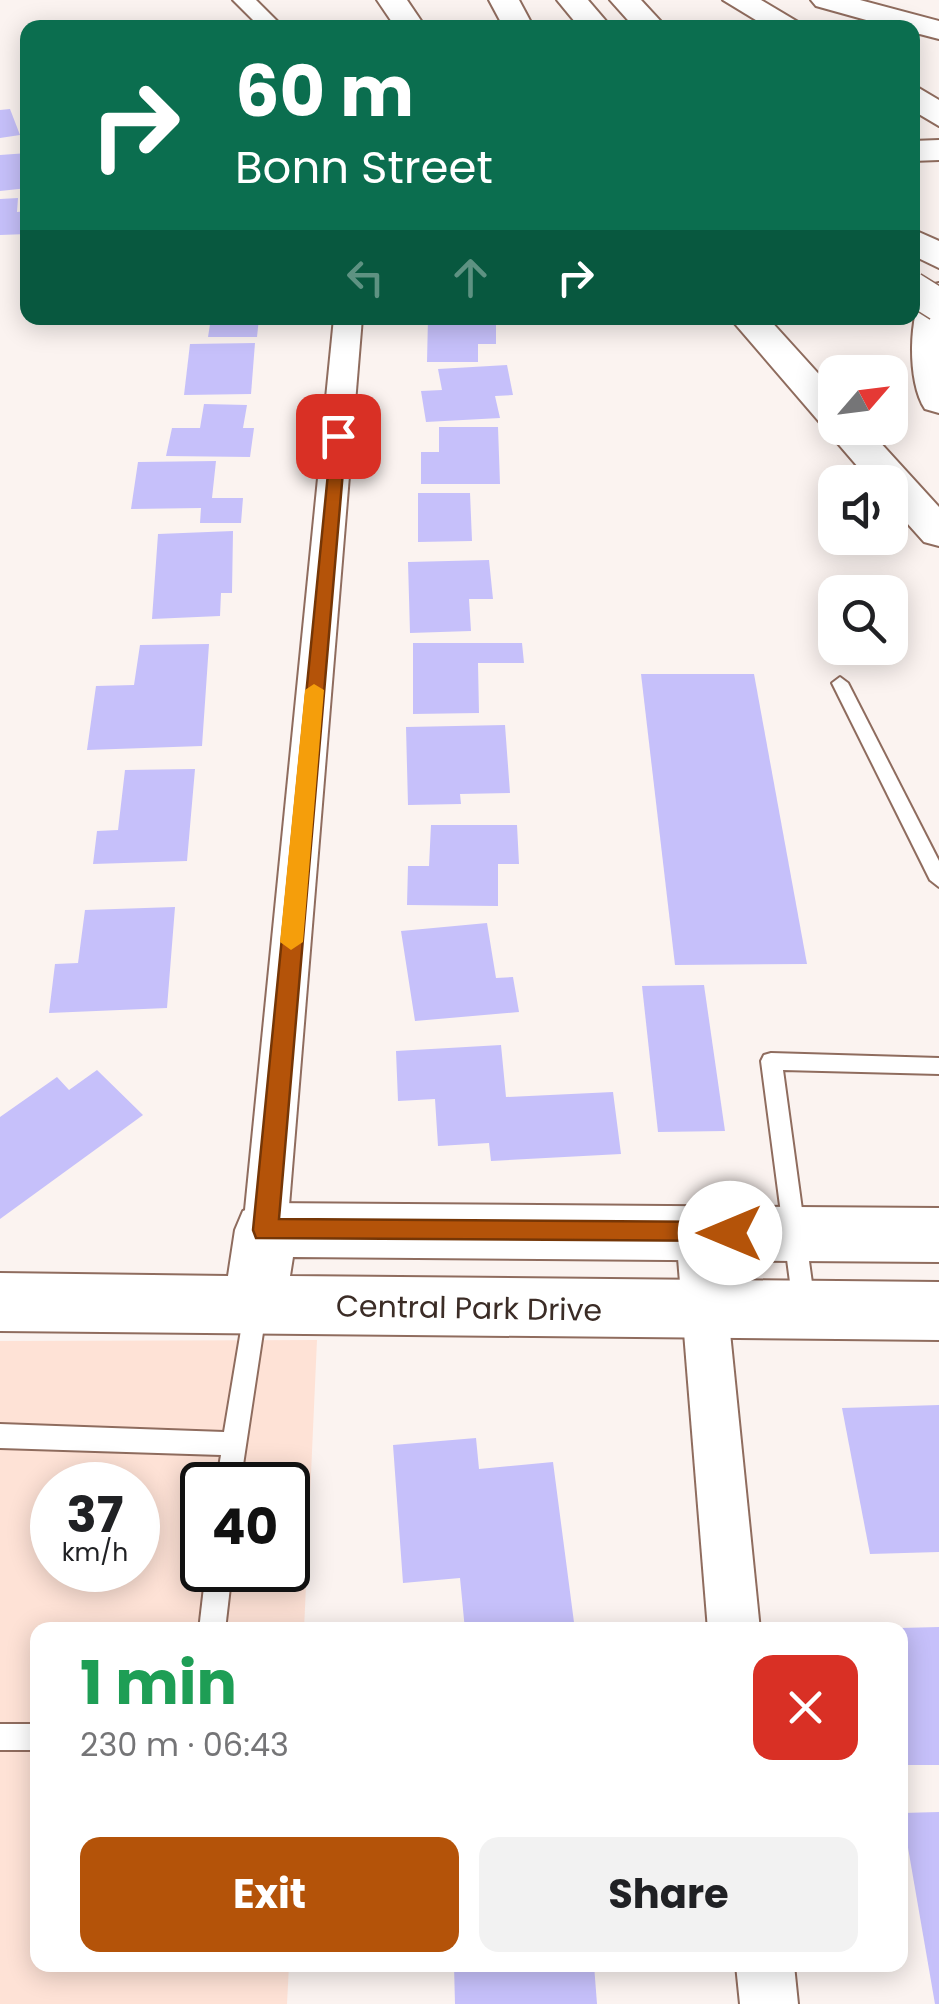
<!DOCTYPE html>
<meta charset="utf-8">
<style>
body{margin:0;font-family:Poppins,sans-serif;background:#f2f2f2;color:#202124;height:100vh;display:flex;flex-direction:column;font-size:38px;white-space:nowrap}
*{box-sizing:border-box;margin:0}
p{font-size:32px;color:#757577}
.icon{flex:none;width:55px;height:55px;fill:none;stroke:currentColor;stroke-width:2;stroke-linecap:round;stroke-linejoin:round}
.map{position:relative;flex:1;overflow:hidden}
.details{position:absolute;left:30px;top:1622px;width:878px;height:350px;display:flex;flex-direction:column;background:#fff;border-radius:20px;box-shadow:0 5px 25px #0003}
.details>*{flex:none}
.hud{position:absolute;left:20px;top:20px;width:900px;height:305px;border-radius:20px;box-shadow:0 5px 25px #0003;background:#0b6e4f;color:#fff;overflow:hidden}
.needle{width:65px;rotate:62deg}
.tools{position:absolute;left:818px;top:355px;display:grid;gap:20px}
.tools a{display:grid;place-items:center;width:90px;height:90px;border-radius:20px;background:#fff;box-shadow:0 5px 25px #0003;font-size:50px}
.speed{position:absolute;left:30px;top:1462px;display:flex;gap:20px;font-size:50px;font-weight:700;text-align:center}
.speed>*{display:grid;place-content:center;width:130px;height:130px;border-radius:50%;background:#fff;box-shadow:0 5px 25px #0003;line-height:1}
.speed small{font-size:25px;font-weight:400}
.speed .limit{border:5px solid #111;border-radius:15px;background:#fff;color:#111}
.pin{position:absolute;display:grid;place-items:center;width:85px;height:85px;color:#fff;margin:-42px;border-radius:20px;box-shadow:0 5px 15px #0006}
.me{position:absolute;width:110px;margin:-55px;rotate:270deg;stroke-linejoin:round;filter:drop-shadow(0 0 8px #0008)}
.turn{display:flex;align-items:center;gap:35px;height:210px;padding:0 50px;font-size:45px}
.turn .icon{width:130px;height:130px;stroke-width:2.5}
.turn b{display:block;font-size:70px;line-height:85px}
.lanes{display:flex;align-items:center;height:95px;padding:0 50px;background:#0003;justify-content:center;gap:50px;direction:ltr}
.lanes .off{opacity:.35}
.round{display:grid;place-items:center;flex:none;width:105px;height:105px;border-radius:20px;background:#f2f2f2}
.head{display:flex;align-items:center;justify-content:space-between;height:170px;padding:0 50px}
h1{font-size:60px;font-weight:700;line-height:75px;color:#1e9e55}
.button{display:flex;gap:20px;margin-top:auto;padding:20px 50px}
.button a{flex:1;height:115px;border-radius:20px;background:#b45309;color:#fff;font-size:40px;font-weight:700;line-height:115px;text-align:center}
.button a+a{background:#f2f2f2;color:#202124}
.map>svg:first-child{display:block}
.built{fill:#fee2d6;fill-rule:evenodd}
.building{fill:#c6c0fa}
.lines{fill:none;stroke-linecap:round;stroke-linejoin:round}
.lane-casing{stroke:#8f6c5e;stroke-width:4}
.street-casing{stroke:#8f6c5e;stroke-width:4}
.secondary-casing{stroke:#8f6c5e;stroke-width:4}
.primary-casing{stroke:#8f6c5e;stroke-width:4}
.highway-casing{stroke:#8f6c5e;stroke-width:4}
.lane{fill:#fff;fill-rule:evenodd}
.street{fill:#fff;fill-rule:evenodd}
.secondary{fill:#fff;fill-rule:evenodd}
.primary{fill:#fff;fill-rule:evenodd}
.highway{fill:#fff;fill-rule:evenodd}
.highway-bridge-casing{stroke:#8f6c5e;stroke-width:35;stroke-linecap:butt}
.highway-bridge{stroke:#fff;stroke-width:32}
.route{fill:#b45309;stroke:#753606;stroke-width:2.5}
.slow{fill:#f59e0b}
.labels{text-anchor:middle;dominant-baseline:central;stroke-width:8;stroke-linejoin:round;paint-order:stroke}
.street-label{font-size:30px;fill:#3b2c26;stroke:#fff}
</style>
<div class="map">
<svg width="939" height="2004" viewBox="0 0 939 2004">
<rect width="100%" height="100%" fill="#fbf3f0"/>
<path class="built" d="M317,1340L304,1630H38V1965H289L287,2004H0V1341ZM52,1485H138V1570H52ZM202,1485H288V1570H202Z"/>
<g class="building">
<path d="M10,109L20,135L0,138V110Z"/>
<path d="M28,153V188L0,191V155Z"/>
<path d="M18,198L17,212L28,211V234L0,235V199Z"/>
<path d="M211,318H259L257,337H208Z"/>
<path d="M428,318H496V344H478V362H427Z"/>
<path d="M255,343L251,394L184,395L190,344Z"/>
<path d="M507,365L513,395L495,396L500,418L426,422L421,391L442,390L438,369Z"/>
<path d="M204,404L247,405L243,428H254L250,457L166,456L172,428H200Z"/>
<path d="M439,427H498L500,484H421V452H439Z"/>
<path d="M216,461L212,498H243L241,523H200L201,508L131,509L138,462Z"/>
<path d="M418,493H470L472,541L418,542Z"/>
<path d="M233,531L232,593H221L220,616L152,619L158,534Z"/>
<path d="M489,560L493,599H469L471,631L410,633L408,562Z"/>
<path d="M413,643H522L524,663H478L479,713L413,714Z"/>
<path d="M209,644L202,746L87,750L96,686L134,685L140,645Z"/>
<path d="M641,674H754L807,964L675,965Z"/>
<path d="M505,725L510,793L460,794L461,804L408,805L406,727Z"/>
<path d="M195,769L187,861L93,864L97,831L118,830L125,770Z"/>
<path d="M431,825H517L519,864H498V906L407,905L408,866H429Z"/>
<path d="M175,907L167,1008L49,1013L55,964L78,963L85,910Z"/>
<path d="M487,923L496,978L513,977L519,1012L415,1021L401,931Z"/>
<path d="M704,985L725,1131L658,1132L642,986Z"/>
<path d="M501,1045L506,1097L613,1092L621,1154L491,1161L489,1143L438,1146L435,1099L398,1101L396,1051Z"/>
<path d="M97,1070L143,1115L0,1219V1117L57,1077L69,1090Z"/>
<path d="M939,1405V1552L870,1554L842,1408Z"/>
<path d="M476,1438L479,1469L553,1462L575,1630H465L460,1578L403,1583L393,1445Z"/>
<path d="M939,1627V1765H900V1628Z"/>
<path d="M939,1812V2004H935L902,1813Z"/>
<path d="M454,1965H594L597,2004H455Z"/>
</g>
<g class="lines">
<g class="lane-casing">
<g id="lane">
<path d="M840,677L848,683L939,861V887L930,880L832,683Z"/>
<path d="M771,1053L939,1058V1074L783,1070L815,1305L812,1312L804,1315L796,1312L793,1305L761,1061L764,1055Z"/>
<path d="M256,1296L264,1299L267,1306L240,1485H216L221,1455L0,1448V1424L224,1432L245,1306L248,1299Z"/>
<path d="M206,1570H232L225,1630H199Z"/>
<rect x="0" y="1724" width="38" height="26"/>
</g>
</g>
<g class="street-casing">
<g id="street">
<path d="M233,0H256L284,28H261Z"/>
<path d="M334,318H362L287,1230L281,1244L265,1250L249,1244L243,1230Z"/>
<path d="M698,1213L714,1219L720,1233L760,1630H708L676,1233L682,1219Z"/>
<path d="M736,1965H794L798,2004H740Z"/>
</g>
</g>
<g class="secondary-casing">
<path id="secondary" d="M265,1203L939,1208V1262L293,1257L290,1276L939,1282V1340L0,1331V1273L228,1276L235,1230L243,1211Z"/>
</g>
<g class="primary-casing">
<path id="primary" d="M939,283V413L925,409C907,383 908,313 926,286Z"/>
</g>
<g class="highway-casing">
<g id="highway">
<path d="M377,0H407L426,28H396Z"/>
<path d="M489,0H519L534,28H504Z"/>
<path d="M557,0H588L612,28H580Z"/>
<path d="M610,0H641L667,28H635Z"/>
<path d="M723,0H761L808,28H769Z"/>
<path d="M811,0H860L939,21V39L912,32V28H895L816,6Z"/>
<path d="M912,84L939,100V126L912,110Z"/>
<path d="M939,140V160L912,161V141Z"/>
<path d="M912,229L939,241V268L912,255Z"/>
<path d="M730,318H768L835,392V428H867L939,507V546L924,542L890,504V482H871Z"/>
</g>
</g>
<use href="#lane" class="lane"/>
<use href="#street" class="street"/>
<use href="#secondary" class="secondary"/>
<use href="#primary" class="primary"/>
<use href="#highway" class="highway"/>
<g class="highway-bridge-casing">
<path id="highway-bridge" d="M912,288L939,305"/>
</g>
<use href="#highway-bridge" class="highway-bridge"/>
</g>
<path class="route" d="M332,433L346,436L279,1219L730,1222L739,1225L743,1233L739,1241L256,1238L253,1230Z"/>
<path class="slow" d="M314,684L324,690L303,942L291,950L280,942L305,690Z"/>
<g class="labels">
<g class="street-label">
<text transform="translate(469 1308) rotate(1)">Central Park Drive</text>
</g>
</g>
</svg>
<div class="tools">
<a><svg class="needle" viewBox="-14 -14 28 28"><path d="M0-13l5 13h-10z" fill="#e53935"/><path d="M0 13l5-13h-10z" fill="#757577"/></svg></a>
<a><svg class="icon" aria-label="sound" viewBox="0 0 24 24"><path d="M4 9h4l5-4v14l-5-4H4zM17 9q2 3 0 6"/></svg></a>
<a><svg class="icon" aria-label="search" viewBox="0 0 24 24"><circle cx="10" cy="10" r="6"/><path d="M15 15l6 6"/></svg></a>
</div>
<div class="speed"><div>37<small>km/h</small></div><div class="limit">40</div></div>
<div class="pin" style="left:338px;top:436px;background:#d93025"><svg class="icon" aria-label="arrive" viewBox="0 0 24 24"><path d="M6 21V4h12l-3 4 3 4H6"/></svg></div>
<svg class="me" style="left:730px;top:1233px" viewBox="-20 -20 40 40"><circle r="19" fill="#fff"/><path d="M0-13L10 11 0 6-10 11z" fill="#b45309"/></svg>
<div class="hud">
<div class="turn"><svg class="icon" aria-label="right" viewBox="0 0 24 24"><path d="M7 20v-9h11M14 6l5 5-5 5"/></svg><div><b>60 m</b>Bonn Street</div></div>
<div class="lanes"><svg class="icon off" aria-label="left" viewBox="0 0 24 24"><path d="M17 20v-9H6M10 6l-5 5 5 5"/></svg><svg class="icon off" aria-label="ahead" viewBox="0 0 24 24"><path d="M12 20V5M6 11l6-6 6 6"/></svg><svg class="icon" aria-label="right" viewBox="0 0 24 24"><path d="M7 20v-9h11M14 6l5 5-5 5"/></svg></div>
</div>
<section class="details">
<div class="head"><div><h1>1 min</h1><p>230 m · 06:43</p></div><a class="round" style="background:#d93025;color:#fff"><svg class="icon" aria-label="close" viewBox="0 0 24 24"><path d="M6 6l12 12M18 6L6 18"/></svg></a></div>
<div class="button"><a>Exit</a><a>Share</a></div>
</section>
</div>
